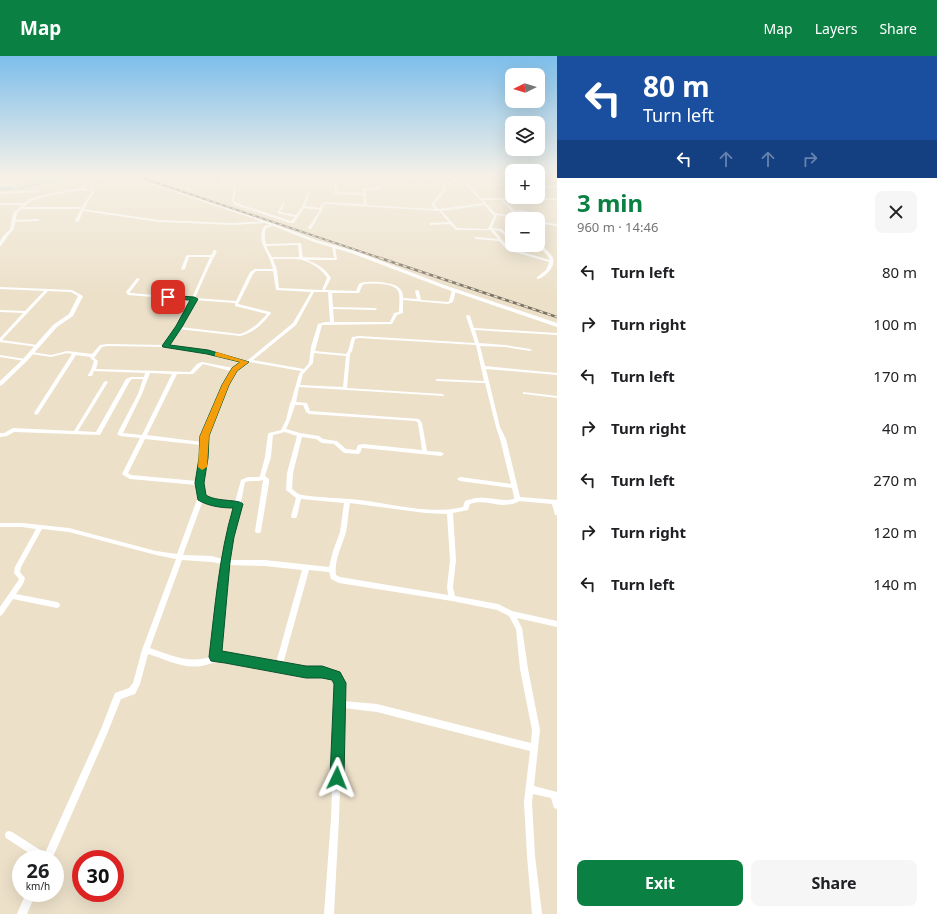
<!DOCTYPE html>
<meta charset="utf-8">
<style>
body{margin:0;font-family:"Noto Sans",sans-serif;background:#f6f6f6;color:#202124;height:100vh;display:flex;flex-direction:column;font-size:15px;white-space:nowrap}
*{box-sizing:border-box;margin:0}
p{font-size:13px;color:#757577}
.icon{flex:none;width:22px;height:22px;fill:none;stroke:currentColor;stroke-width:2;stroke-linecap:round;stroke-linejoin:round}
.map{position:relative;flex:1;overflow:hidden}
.side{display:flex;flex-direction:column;background:#fff;width:380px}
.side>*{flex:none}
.banner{background:#1a4fa0;color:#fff;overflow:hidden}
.needle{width:26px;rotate:265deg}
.controls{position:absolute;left:505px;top:12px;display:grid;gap:8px}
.controls a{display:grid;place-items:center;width:40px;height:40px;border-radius:8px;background:#fff;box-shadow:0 4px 16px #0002;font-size:20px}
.speed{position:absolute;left:12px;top:794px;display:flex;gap:8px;font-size:20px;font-weight:700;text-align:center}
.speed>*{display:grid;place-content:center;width:52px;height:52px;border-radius:50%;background:#fff;box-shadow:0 4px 16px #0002;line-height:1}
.speed small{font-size:10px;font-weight:400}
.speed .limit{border:6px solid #d22;background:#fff;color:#111}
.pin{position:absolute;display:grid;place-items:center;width:34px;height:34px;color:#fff;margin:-17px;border-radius:8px;box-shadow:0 2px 6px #0006}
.me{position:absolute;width:44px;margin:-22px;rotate:2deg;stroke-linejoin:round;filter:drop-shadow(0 0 3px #0008)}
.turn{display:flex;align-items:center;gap:14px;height:84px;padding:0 20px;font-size:18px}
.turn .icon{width:52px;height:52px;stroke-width:2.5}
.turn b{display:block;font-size:28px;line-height:34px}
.lanes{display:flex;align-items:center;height:38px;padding:0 20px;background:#0003;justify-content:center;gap:20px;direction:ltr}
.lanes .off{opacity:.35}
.round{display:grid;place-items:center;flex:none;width:42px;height:42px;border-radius:8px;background:#f6f6f6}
.headline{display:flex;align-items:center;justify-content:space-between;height:68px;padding:0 20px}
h1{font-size:24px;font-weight:700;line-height:30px;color:#0b8043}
.cta{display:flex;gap:8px;margin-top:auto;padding:8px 20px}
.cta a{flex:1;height:46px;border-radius:8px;background:#0b8043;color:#fff;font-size:16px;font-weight:700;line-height:46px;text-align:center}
.cta a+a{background:#f6f6f6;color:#202124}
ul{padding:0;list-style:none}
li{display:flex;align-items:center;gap:12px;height:52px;padding:0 20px}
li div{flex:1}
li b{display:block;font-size:15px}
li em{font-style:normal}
header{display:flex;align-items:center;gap:24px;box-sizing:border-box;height:56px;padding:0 20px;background:#0b8043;color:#fff}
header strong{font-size:19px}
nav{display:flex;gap:22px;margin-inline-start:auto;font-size:14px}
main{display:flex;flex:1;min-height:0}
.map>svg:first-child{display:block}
.built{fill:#e4d4b6}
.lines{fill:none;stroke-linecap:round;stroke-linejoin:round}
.canal{fill:#7cccef;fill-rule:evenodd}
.minor{fill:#fff;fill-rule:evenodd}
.tertiary{fill:#fff;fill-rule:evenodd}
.rail-far1-casing{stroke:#7a7264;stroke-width:2}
.rail-casing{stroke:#7a7264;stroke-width:2.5}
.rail-far1{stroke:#ece0c9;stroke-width:1;stroke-dasharray:3.5;stroke-linecap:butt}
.rail{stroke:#ece0c9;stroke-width:1.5;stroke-dasharray:4;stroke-linecap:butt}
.route{fill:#0b8043;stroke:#07532c}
.slow{fill:#f59e0b}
</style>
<header>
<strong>Map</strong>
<nav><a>Map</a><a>Layers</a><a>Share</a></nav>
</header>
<main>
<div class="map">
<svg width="557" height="858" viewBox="0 0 557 858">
<rect width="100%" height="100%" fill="#ece0c9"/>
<path class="built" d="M437,119H493L497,124L438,121Z"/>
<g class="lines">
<g class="canal">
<path d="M76,119H82L19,133L18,132Z"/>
<path d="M13,131L12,133L0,134V132Z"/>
</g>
<g class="minor">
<path d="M10,119C19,119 21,123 31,121V119H33V122L20,125L14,129L16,131L15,132L11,130H0V128H12L20,123Z"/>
<path d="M152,119H155V120L154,121Z"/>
<path d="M209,119H225V123L242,122L258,127L257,129L242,124L225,125V127L236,132L234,145L237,147L291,165L295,161L277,157L283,147L284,146L285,147L280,156L296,159L302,151L308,136L309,135L310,136L305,150L320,152L321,148L326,146L364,148L363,139L335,138L334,124L335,123L336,124L337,136L363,137V132H377L373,119H375L380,133L379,134H365L367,149L434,153L431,148L441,137L444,131L436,123L403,122L400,119H403L404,120L437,121L442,126L448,127L452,124L466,125L481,142H557V144H504L515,155L521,154L541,158L540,163L538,164V163H536L538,160L521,156L517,157L518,159L516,160L501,144H483L495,157L526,163H519L497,159L492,172L502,173L512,183V186L500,175L494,174L509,192L550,204L547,199L542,194H529L513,189H519L529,192H540L537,189H538V187H539C544,192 550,196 553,202C556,210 545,222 537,223V221L546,214L549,206L507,194L499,185L476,183L474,182L476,181L498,183L490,174H456L450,168L430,169V167H431L449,166L439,155L326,148L323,149L322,154L311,173H309L308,172L320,154L304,152L294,167H290L235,149L232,145L234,132L223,128L222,124L223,123V120ZM453,126L464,127L483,147L438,153L434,148L443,138L446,131L444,128L449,129ZM484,149L494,160L488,173L457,172L442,155Z"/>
<path d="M470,119H473V120L472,121Z"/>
<path d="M485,126L512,129V131L486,128Z"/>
<rect x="538" y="130" width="19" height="2"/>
<path d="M81,132L95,134L84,153L159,164L233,167L266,165L268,166L266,167L233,169L159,166L83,155L79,165L77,166L75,165L81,153H20L19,152L20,151H82L92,135L80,134Z"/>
<path d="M39,134L40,136L0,138V136Z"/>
<path d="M0,147H24L25,148L24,149H0Z"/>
<path d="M38,163L40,164L39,165L13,166L11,165L13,164Z"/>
<path d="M538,165L557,168V170L538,167Z"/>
<path d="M272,168H273V170L266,172C264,177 265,182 266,188L301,187L303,201L334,202L332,190L335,189L337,204H307C317,208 325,212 331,222L325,234L356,235L359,228C365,224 392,226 398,231C402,234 403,238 403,242L417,243L415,235L417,234L419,235L421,244L448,246L449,245L452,234L454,233L456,234L453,246L448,248L403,244V257L397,259L392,268L322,269L315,295L346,298L348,295L352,281L359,280L475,287L466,260L468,259L470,260L474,272L557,277V279L475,274L479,287L505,289L530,293L532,294L530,295L505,291L480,290L485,310L557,317V319L486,313L500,371L506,383L520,441L557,444V459H555L552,448L519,445L518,446C513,448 508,449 502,449C491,448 480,444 470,448L468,454L453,457L456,504L453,531L455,540L498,548L512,555L557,565V571L517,562L522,572L528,613L540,674L534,730L557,736V753L554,752L551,742L533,738L532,746L535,800L542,858H532L527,800L524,746L530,695L377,656L343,652L339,762L334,858H324L331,762L335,651L334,648C337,641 337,630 334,623L322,619L295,617L225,604C216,605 209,609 201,610C183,613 165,603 148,598L140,628L135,638L121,643L107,678L52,803H38L6,782L5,779L6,776L9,775L12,776L45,797L101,673L115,637L129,632L133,627L142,594L176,503L156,499L69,476L42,473L21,511L20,516L25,522L23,528L16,538L57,546L59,547L60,549L59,551L57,552L13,543L2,559L0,560V551L18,525L19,523L14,517L15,511L36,473L22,471H0V467H22L69,472L156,495L177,498L198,441L196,435L197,429L130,423L123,419L122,418L140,382L120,380L117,378L138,338L143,323H132L130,325L100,379L14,376L7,380L0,381V377H4L13,372L74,375L104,326L106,325L108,326L78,375L96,376L126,323L131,321H144L145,317L94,315L92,320H88V319L91,314L94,305L90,302L91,301L76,299L38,358L36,359L34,357L72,298L67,297L51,301L31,298L29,297L31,296L51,299L67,295L92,298L100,289L107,288L164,289L185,257L191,244L128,239L126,236L137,222L140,223L130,236V237L192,242L210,201H189L185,213L182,214L181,213L186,200L188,199H211L214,194H215L217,195L207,215L195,242L236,245L250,216L255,213H273C272,210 271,207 270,204C265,192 257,184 264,170ZM298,189L299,201H272L266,190ZM273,203C281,203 295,202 302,204C312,207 322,213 327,222L322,234L279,232L277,214ZM256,215H273L276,234L311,236L293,267L248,304L245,305L208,295L168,289L178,273L240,280C253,277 263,268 271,257L270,256L238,248L253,218ZM364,228C373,228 396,226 399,237C400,242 399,251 399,256L394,257L390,266H334L333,253L376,254L377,253L375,252L333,251L332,237H359L362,230ZM314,236H328L330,266H325L318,268L311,291L309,307L304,313L253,304L296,269ZM194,244L235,247V250L267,258C260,266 251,275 240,278L180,271L189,257ZM359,282L476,289L484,325L437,323L435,324L437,325L485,327L496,371L500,383L511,428L460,421L457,423L460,425L512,432L514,441V443C501,446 490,441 478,442C473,442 469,444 465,445L463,451C431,459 393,448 360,444C341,442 321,442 302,439C298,439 295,435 292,433L293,417L302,381L316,383L322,387L334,388L343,396L345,397L358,398L360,397L362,392H363L441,400L444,398L441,396L427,395L422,367L419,363L310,355L307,347L296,346L299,331L444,340V339L442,338L347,332L350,298L352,295L355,283ZM107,290L169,291L208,297L242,306L233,312L202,306L197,308L190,316L96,313L98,305L94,302L102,291ZM314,297L346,300L343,331L300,329L303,318L313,307ZM250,306L301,315L299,318L291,346L290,347V348L286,364L281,374L269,377L268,378L265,401L260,420L259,421H248L241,424L235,446L215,445L203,440L202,435L208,380L227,329L236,315L246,307ZM203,308L231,315L223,329L202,380V386L147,379L177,318H193ZM150,317L172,318L142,379L123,377L142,338ZM295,349H303L306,356L309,358L416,365L418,367L422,394L363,388L358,389L356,394L346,393L337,385L323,383L319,380L300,377L286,373L290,364ZM285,376L297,380L287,417L286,434L296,442L291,460L292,462H296L297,460L301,443L344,447L340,476L333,495L329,511L265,504H228L232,482L240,450L242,448L241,446L245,426C251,424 258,426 263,424L255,475L256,477H260L261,475L269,427V423L265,420L271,401L273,379ZM145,383L201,389L197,425L131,419L128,417ZM203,444L214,449L234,450L226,482L222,503L212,500L183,499ZM350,447L425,457L447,458L450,504L447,531L448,539L340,521L336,519C334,504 342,490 346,476C348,467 348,457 350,447ZM182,504L212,506L222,508L212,600C191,609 170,599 150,592ZM228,509L265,510L302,514L276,607L225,598H219ZM309,514L329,516L331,523L339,527L452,545L497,554L509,560L516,573L520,613L532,674L531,687L377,648L343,645L344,627L339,618C321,611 302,612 283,608Z"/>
<path d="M538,173H544L546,174L544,175H538Z"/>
<path d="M46,233L49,234L2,284L37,289H38V291L0,286V282L23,257L0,256V254L25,255Z"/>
<path d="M0,299L25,303L27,304L25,305L0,301Z"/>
<path d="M523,336L557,340V342L525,338H523Z"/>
<path d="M26,837H36L27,858H17Z"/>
</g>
<g class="tertiary">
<path d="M107,119H118L94,123L82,134L47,140L31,145L17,157L14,173L7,181L1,190H0V185L3,180L10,173L13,157L29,143L47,138L80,132L92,121Z"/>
<path d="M124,119H129L254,160L316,184L355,195L447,230L557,267V271L443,232L351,197L314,186L252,162Z"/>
<path d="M0,231L72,234L83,240L73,260L57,271L27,305L2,329L0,330V325L23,303L53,269L69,258L78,240L71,236L0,233Z"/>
</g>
<g class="rail-far1-casing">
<path id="rail-far1" d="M133,119L383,203"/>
</g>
<g class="rail-casing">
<path id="rail" d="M380,202L557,261"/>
</g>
<use href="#rail-far1" class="rail-far1"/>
<use href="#rail" class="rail"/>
</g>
<linearGradient id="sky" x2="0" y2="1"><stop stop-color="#7dbeeb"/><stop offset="0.5" stop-color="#f6f1e7"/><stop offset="1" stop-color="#f6f1e7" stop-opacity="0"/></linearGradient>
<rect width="557" height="239" fill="url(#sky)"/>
<path class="route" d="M166,239L194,241L198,243L182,271L170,289L208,294L249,306L237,315L229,329L209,380L208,402L204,427L206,439C216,446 239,443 243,448L234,481L230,506L222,595L306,610H322L340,616L346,627L344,722L342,727L337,729L332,727L330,722L334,628L332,624L322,622H306L225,607L211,605L209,601C215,551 219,500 233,452C221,452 208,450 198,444L195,427L199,402L200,380L222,329L232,312L240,306L207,298L163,291L162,290L176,270L190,244L168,243L166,242Z"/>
<path class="slow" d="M217,296L249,306L237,315L229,329L209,380L207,411L202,414L198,411L200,380L222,329L232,312L240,306L215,300V297Z"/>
</svg>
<div class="controls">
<a><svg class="needle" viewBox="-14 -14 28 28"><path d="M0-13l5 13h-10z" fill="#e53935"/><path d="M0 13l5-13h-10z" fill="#757577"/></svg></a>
<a><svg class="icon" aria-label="layers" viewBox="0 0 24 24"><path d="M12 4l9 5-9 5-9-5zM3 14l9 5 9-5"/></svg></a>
<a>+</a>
<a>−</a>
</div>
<div class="speed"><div>26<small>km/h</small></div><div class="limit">30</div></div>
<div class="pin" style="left:168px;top:241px;background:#d93025"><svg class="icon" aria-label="arrive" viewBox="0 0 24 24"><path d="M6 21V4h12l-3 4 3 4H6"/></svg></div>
<svg class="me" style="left:337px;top:722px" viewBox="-20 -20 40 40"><path d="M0-17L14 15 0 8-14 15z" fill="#0b8043" stroke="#fff" stroke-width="4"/></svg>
</div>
<section class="side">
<div class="banner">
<div class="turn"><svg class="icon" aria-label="left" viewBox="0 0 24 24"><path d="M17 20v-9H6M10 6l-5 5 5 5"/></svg><div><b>80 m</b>Turn left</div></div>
<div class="lanes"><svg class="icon" aria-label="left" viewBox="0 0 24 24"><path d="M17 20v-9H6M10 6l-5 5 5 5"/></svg><svg class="icon off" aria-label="ahead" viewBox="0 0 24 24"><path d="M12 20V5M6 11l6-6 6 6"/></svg><svg class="icon off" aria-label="ahead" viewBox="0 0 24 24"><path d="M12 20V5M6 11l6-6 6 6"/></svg><svg class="icon off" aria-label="right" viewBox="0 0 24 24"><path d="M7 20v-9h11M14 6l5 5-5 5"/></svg></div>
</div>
<div class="headline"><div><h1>3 min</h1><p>960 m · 14:46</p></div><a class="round"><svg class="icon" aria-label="close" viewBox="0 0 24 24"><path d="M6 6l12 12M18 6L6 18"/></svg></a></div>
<ul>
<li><svg class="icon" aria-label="left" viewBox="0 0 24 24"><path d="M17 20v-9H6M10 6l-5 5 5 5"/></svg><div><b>Turn left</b></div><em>80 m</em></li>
<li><svg class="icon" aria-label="right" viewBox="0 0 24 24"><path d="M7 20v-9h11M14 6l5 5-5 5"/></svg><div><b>Turn right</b></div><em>100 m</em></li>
<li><svg class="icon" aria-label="left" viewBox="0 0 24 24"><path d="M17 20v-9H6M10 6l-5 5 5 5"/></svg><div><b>Turn left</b></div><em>170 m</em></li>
<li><svg class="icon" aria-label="right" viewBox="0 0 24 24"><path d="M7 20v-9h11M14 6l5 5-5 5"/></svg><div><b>Turn right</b></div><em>40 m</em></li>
<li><svg class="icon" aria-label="left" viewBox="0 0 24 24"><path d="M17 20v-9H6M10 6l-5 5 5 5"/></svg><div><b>Turn left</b></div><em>270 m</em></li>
<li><svg class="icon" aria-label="right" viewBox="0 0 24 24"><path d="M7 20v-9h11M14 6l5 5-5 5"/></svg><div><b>Turn right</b></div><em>120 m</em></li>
<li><svg class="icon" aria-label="left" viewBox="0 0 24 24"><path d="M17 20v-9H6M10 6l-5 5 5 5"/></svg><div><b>Turn left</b></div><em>140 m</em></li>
</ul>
<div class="cta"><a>Exit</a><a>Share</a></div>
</section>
</main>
